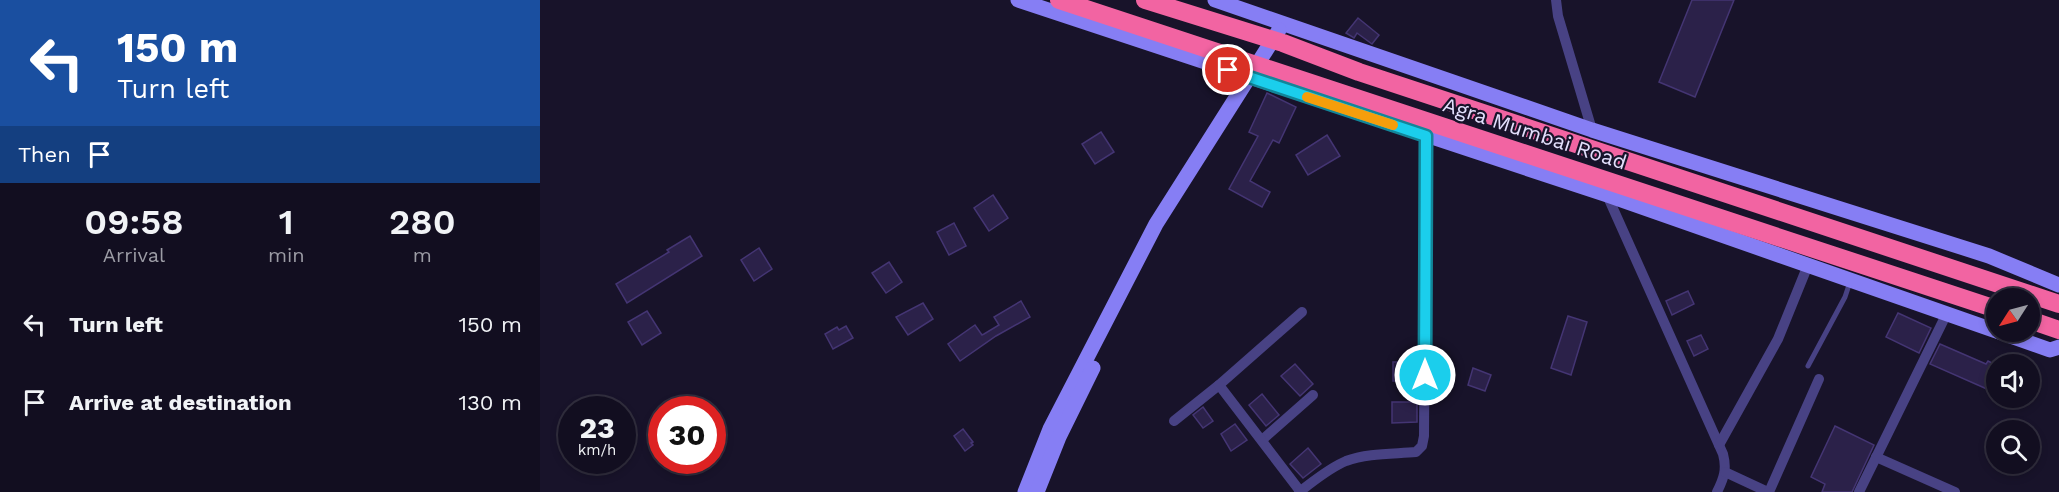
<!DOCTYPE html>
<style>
body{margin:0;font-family:"Work Sans",sans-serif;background:#1f1c2d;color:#f1f3f6;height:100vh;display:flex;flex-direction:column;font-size:22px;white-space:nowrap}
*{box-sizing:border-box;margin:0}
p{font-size:20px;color:#9c9ca5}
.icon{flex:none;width:33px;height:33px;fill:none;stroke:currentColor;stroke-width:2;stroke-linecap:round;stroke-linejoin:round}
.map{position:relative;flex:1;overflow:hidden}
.details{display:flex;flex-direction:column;background:#120e20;width:540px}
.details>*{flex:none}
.guide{background:#1a4fa0;color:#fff;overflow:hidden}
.needle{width:39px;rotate:234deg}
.buttons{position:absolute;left:1446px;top:288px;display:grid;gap:12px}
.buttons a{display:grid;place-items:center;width:54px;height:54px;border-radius:50%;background:#120e20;box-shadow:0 3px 9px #0003,0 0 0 2px #312e3e;font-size:30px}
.speed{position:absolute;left:18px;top:396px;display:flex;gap:12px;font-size:30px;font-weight:700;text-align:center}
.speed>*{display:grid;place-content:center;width:78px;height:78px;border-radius:50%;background:#120e20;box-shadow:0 3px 9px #0003,0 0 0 2px #312e3e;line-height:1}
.speed small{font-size:15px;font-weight:400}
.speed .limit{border:9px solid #d22;background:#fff;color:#111}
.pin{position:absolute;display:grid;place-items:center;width:51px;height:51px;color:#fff;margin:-26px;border:3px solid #fff;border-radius:50%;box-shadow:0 2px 6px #0007}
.me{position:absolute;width:66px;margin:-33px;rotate:0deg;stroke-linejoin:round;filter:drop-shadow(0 0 4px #0008)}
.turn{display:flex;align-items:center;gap:21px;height:126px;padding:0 18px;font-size:27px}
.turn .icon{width:78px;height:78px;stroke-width:2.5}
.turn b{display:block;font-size:42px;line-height:51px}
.then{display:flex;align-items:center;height:57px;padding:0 18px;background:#0003;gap:12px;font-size:22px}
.eta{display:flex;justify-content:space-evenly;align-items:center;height:102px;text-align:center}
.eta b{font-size:36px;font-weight:600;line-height:42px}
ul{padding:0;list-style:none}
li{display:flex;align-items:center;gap:18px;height:78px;padding:0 18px}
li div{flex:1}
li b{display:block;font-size:22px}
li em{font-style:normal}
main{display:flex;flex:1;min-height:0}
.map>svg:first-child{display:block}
.building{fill:#2b2149;stroke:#443573;stroke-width:1.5}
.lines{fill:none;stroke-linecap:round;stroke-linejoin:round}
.lane{stroke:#484284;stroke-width:5}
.street{stroke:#484284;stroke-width:10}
.secondary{stroke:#867ef4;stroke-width:15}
.highway{stroke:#f264a2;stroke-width:18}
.route-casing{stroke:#128699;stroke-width:15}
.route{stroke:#1bceec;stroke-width:10}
.slow{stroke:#f59e0b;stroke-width:10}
.labels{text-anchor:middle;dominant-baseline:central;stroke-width:4.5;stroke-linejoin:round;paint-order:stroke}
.street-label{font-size:21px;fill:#e3dffc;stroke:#18132a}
</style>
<main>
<section class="details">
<div class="guide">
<div class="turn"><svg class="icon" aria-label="left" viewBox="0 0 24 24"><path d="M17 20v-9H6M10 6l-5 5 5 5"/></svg><div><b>150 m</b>Turn left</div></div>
<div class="then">Then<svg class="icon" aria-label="arrive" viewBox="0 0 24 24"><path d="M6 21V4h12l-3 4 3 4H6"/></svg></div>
</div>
<div class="eta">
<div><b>09:58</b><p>Arrival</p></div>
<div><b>1</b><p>min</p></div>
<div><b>280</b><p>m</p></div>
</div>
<ul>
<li><svg class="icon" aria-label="left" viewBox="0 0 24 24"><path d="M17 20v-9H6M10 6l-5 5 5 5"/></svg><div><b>Turn left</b></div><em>150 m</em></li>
<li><svg class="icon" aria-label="arrive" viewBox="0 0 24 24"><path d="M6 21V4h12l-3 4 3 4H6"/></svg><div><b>Arrive at destination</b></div><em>130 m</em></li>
</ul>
</section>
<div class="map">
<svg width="1519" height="492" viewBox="0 0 1519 492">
<rect width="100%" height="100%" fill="#18132a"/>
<g class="building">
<path d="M1152,0H1194L1155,97L1119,82Z"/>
<path d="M818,18L839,35L832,44L817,33L814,38L806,33Z"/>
<path d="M727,93L756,107L739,143L733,140L710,181L730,192L722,207L689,189L718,136L709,132Z"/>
<path d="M561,132L574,152L555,164L542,144Z"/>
<path d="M787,135L800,156L768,175L756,155Z"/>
<path d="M453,195L468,218L449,231L434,208Z"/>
<path d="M414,223L426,246L409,255L397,232Z"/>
<path d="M150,236L162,256L87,303L76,284L129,252L127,250Z"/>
<path d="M219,248L232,269L214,281L201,260Z"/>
<path d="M349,262L362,282L346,293L332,273Z"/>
<path d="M1148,291L1154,304L1132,315L1126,301Z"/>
<path d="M481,301L490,317L456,336L420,361L408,344L435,325L442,335L444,334L459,325L454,317Z"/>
<path d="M383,303L393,319L368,335L356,317Z"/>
<path d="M107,311L121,333L102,345L88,322Z"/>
<path d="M1358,313L1391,328L1379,353L1346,337Z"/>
<path d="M1028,316L1047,322L1031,375L1011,368Z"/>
<path d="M306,326L313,338L293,349L285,334L297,327L299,330Z"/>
<path d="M1161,335L1168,349L1154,356L1147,341Z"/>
<path d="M1400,344L1446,364L1448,361L1456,365V393L1390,364Z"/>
<rect x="853" y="362" width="24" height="19"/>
<path d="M755,364L773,384L760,396L741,376Z"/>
<path d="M933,368L951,375L945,391L928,385Z"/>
<path d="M722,394L739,415L726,426L709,405Z"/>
<path d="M852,402H877V422L852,423Z"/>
<path d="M663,407L673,421L663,428L653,415Z"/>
<path d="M695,424L707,440L691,451L681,434Z"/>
<path d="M1295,426L1334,445L1312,492H1282L1285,484L1271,477Z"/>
<path d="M423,429L433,442L431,443L433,445L425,451L414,436Z"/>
<path d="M768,448L781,464L763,478L750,464Z"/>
</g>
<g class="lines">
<path class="lane" d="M1268,366L1305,297L1310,282"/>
<g class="street">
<path d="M1016,0L1018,16L1052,130"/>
<path d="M1067,195L1183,454C1187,469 1184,478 1177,492"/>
<path d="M634,421L679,385"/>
<path d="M722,440L773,395"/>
<path d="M1179,445L1238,339L1268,265"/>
<path d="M1336,457L1415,492"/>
<path d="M1185,472L1228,492"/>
<path d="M760,491L679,385L762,312"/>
<path d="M759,492C774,481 789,468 806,461C827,453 854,454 876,452L882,446L884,436L886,136"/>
<path d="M1229,492L1279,379"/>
<path d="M1319,492L1407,313"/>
</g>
<g class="secondary">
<path d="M478,0L1067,195L1456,331"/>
<path d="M675,0L1052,130L1449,256L1519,285"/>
<path d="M1459,332L1510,350L1519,347"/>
<path d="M485,492L510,429L616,224L739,30"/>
<path d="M497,492L519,437L553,368"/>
</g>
<g class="highway">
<path d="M519,0L1456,309"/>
<path d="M605,0L743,43L819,72L1519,304"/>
<path d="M1490,320L1519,330"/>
</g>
</g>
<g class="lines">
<g class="route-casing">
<path id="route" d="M688,70L886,136L885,375"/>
</g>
<use href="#route" class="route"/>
<path class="slow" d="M767,97L853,125"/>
</g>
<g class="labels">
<g class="street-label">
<text transform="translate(995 133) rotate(18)">Agra Mumbai Road</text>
</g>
</g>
</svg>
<div class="buttons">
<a><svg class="needle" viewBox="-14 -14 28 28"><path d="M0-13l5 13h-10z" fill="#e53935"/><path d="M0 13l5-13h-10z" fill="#9c9ca5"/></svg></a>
<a><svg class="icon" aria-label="sound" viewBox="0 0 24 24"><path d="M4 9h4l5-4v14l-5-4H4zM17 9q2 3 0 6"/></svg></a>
<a><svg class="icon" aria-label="search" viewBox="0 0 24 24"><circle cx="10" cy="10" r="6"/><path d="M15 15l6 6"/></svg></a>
</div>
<div class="speed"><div>23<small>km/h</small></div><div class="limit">30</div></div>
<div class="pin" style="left:688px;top:70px;background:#d93025"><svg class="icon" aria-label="arrive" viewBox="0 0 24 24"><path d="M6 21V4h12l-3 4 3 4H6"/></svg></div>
<svg class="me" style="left:885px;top:375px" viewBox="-20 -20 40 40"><circle r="17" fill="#1bceec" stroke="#fff" stroke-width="3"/><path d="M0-11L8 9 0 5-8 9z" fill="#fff"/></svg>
</div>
</main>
